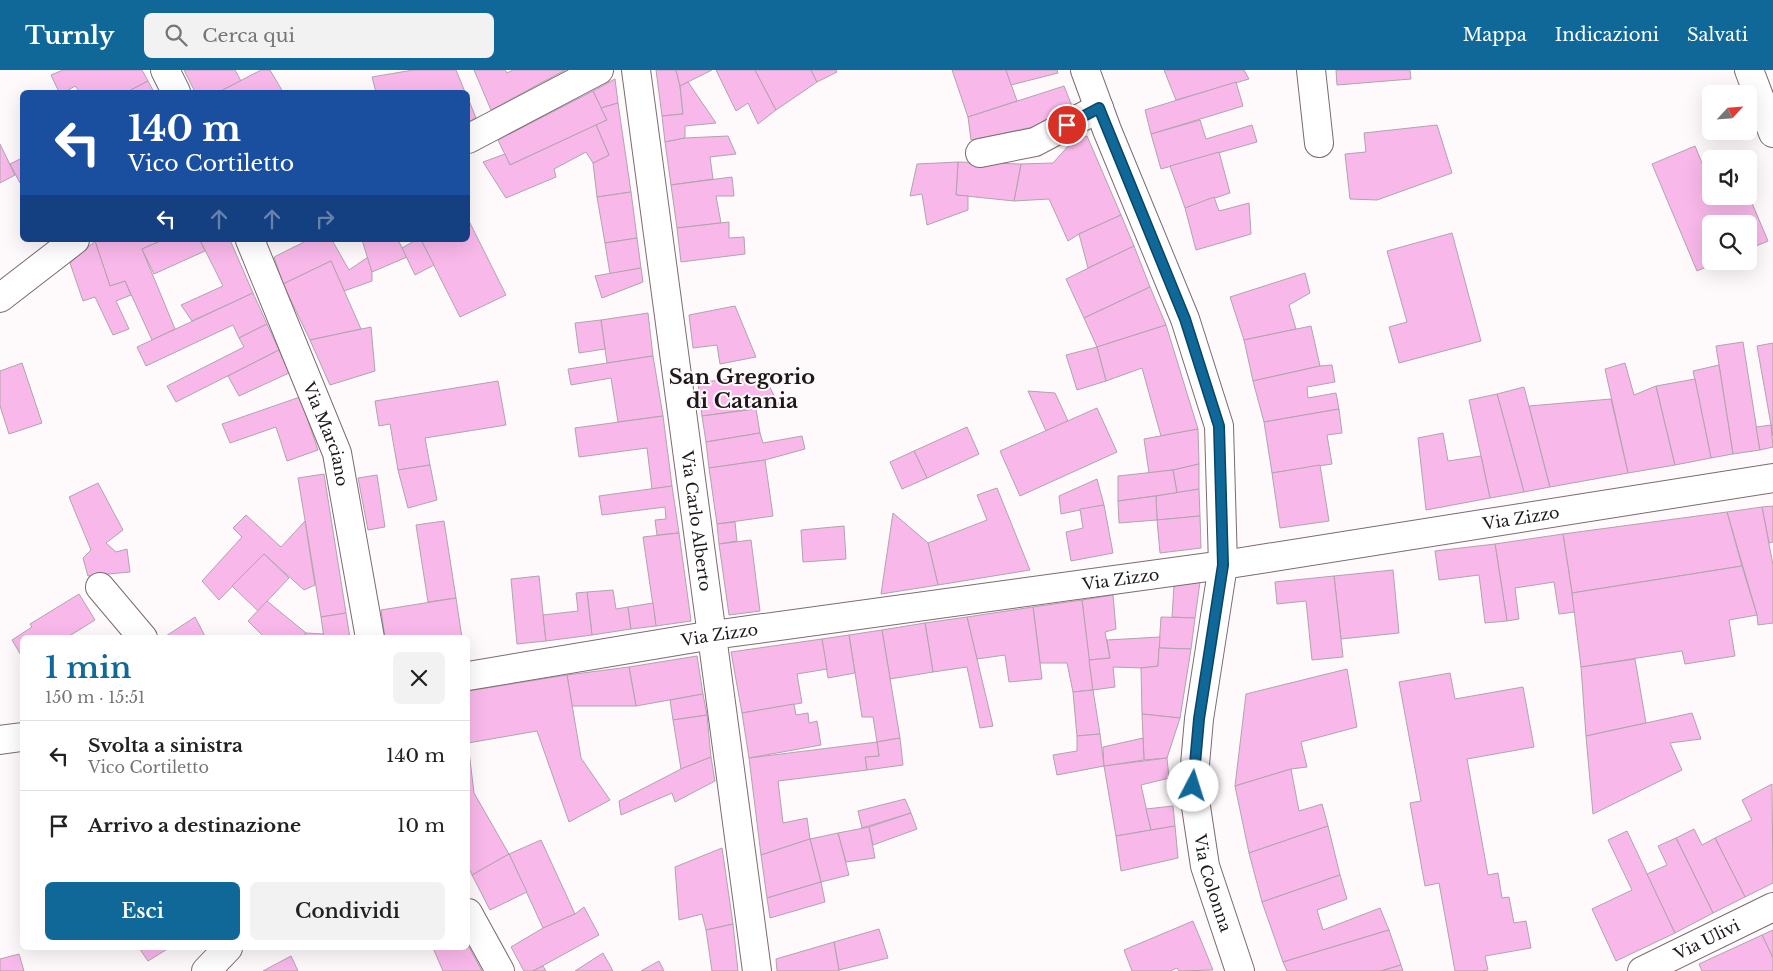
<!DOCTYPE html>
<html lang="it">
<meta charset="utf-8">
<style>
body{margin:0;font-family:"Libre Baskerville",serif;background:#f2f2f2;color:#222;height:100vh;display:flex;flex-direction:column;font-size:19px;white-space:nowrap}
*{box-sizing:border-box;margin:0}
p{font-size:16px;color:#767676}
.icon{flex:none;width:28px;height:28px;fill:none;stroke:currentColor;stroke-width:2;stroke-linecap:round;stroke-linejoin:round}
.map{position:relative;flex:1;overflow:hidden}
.panel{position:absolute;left:20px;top:565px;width:450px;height:315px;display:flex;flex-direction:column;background:#fff;border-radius:8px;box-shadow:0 5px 20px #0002}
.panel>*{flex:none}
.top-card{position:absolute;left:20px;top:20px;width:450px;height:152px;border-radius:8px;box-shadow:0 5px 20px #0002;background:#1a4fa0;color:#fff;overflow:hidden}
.needle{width:32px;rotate:64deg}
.controls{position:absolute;left:1702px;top:15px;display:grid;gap:10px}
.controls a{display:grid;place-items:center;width:55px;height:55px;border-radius:8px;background:#fff;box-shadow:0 5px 20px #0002;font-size:25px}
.pin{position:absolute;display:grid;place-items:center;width:42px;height:42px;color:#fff;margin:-21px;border:2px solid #fff;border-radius:50%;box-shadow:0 1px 5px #0007}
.me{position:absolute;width:55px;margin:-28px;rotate:5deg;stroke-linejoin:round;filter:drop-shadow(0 0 4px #0008)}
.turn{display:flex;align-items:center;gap:18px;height:105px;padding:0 25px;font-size:22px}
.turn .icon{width:65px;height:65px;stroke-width:2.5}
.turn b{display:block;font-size:35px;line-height:42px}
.lanes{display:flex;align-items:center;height:48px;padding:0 25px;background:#0003;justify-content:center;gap:25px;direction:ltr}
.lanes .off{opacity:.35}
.round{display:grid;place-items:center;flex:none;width:52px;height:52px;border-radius:8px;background:#f2f2f2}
.head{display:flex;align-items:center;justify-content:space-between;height:85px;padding:0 25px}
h1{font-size:30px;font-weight:600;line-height:38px;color:#106899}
.primary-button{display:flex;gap:10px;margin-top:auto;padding:10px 25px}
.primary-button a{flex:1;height:58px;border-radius:8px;background:#106899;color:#fff;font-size:20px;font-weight:600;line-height:58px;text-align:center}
.primary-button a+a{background:#f2f2f2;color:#222}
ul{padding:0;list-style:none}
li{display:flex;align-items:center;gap:15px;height:70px;padding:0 25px;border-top:1px solid #e0e0e0}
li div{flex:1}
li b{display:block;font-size:19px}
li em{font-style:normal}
header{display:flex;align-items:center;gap:30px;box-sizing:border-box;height:70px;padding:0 25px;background:#106899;color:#fff}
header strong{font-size:24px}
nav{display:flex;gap:28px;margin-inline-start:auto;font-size:18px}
.search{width:350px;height:45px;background:#f2f2f2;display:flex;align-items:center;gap:12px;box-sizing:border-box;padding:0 18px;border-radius:8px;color:#767676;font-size:19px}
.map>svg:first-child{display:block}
.building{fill:#f8b8ea;stroke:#b1a3ae}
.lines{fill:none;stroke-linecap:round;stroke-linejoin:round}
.minor-casing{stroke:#7c6b70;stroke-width:30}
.minor{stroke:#fff;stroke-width:28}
.route-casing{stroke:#0a4463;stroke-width:12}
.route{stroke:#106899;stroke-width:9}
.labels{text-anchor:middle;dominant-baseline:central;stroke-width:4;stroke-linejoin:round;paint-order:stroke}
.street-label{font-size:16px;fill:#1e181a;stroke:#fefafb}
.district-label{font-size:21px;font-weight:bold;fill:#1e181a;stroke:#fefafb}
</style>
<header>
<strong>Turnly</strong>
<div class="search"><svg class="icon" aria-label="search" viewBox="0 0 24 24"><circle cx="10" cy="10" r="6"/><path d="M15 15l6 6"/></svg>Cerca qui</div>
<nav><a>Mappa</a><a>Indicazioni</a><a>Salvati</a></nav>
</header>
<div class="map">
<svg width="1773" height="901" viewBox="0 0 1773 901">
<rect width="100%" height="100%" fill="#fefafb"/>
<g class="building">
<path d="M63,0H142L148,11L127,22H80L75,16L65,22H59L51,5Z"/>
<path d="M184,0H235L241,11L219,22H195Z"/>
<path d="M261,0H270L283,22H219Z"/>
<path d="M413,0H456L465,22H376L372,7Z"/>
<path d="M474,0H505L507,3L513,0H565L491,40Z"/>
<path d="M656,0H676L680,16L683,44L662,46Z"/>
<path d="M676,0H712L680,16Z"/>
<path d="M716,0H755L776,40L758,54L748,33L736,41Z"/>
<path d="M755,0H811L817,12L776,40Z"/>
<path d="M811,0H836L837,2L817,12Z"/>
<path d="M952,0H1006L1017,31L968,47Z"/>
<path d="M1006,0H1057L1058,3L1011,15Z"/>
<path d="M1164,0H1244L1249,9L1176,30Z"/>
<path d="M1336,0H1410L1411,9L1337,15Z"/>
<path d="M615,9L618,33L601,38L593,21Z"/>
<path d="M148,11L154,22H127Z"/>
<path d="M688,12L716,53L685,56V68L665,72L662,46L683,44L680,16Z"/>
<path d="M1236,12L1243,36L1151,64L1145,40Z"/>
<path d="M1064,16L1072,36L1038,56L971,70L968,47Z"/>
<path d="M593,21L607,50L510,95L498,70Z"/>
<path d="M468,28L476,48L468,52Z"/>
<path d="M618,33L631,122L597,127L593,93L609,85L596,55L607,50L601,38Z"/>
<path d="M1200,50L1206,69L1252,55L1257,72L1161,99L1151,64Z"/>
<path d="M596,55L609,85L593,93L586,82L554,99L556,107L506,128L483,92L505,84L510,95Z"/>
<path d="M1437,55L1452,103L1377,130L1350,129L1345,84L1366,82L1364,63Z"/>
<path d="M728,66L736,84L710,87L713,109L671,115L665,72L685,68Z"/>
<path d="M1087,66L1121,145L1079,164L1068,171L1049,129L1014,131L1021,94L1053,93L1071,73Z"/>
<path d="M0,74L15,105L0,113Z"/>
<path d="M1695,76L1711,115V126H1749L1768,171L1749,179V154H1711V191H1720L1697,201L1652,94Z"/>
<path d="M1219,82L1230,123L1185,138L1170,96Z"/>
<path d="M22,88V112L20,113L10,94Z"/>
<path d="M958,92L1021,94L1014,131L956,125Z"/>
<path d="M958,92L956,125L968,126V140L927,155L922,124L910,126L917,94Z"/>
<path d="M732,107L734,126H716L721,153L677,158L671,115Z"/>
<path d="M631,122L637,168L605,173L597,127Z"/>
<path d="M1214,127L1219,141L1249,133L1251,164L1196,180L1185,138Z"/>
<path d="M1121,145L1134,176L1088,198L1079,164Z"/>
<path d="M468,149L506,225L460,247L421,170H468Z"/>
<path d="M729,152V168L744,167L745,184L681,192L677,158Z"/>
<path d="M1452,163L1481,271L1399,293L1389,257L1407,252L1387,181Z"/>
<path d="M637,168L641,198L610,204L605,173Z"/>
<path d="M98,170H163L142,179L175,259L152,270L125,211L110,216L95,171Z"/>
<path d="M163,170H200L205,181L154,204L142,179Z"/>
<path d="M200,170H230L253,223L192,251L181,235L223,216Z"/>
<path d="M308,170H332L349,200L368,187L372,202V211L344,221L331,191L283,214L274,187Z"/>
<path d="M362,170H398L407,187L372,202Z"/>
<path d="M416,170H421L434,195L415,205L402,178Z"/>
<path d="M95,171L110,216L125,211L131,225L116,231L129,259L113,265L95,227L83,231L70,193Z"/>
<path d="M1134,176L1150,217L1084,248L1066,209Z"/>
<path d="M331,191L361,259L310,270L283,214Z"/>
<path d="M641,198L643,212L602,228L595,206Z"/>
<path d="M1305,203L1310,223L1289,235L1296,259L1244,270L1230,227Z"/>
<path d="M1150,217L1166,255L1097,277L1084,248Z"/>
<path d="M253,223L267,254L239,268L233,255L146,296L137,277Z"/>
<path d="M735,236L756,287L720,294L717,275L693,278L689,245Z"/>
<path d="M648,243L653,286L607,293L601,250Z"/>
<path d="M601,250L605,279L579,283L575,253Z"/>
<path d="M267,254L279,280L176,332L167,316L244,277L239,268Z"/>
<path d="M1166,255L1198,359L1161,366L1142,298L1106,311L1097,277Z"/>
<path d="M1311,256L1320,296L1253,311L1244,270Z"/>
<path d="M371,257L375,301L330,315L310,270Z"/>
<path d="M1743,272L1760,380L1733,384L1716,276Z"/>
<path d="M1773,273V366L1757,276Z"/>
<path d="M1097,277L1106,311L1077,320L1066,285Z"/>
<path d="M279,280L289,303L239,326L228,306Z"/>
<path d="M653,286L663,346L618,352L611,308L571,315L568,299Z"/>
<path d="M22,293L42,353L9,364L0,336V301Z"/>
<path d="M1625,293L1634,325L1656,316L1675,395L1628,403L1605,299Z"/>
<path d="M1332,295L1335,312L1307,317L1308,328L1336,323L1339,339L1264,352L1253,311L1320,296Z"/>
<path d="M1719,295L1733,384L1711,388L1693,301Z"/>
<path d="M763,304L779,335L702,346L698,313Z"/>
<path d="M1695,309L1711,388L1675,395L1656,316Z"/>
<path d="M498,311L506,355L425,368L430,395L398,400L390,354L379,356L375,331Z"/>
<path d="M1524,317L1550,417L1524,422L1497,324Z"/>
<path d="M1028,321L1055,323L1068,351L1046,361Z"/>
<path d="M1497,324L1524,422L1490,428L1469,330Z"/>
<path d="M300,327L318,380L287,391L276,357L230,373L222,354Z"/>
<path d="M1611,329L1628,403L1550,417L1529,336Z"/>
<path d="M1097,338L1117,382L1020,426L1000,381Z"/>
<path d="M756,339L760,363L706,372L702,346Z"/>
<path d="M1339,339L1342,363L1327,365L1332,394L1272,403L1264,352Z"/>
<path d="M663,346L672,416L652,419L647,378L579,387L575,358Z"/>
<path d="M1771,355L1773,377L1760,380L1756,357Z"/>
<path d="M967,357L979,384L927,408L914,381Z"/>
<path d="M1198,359L1199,394L1173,400L1149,403L1144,369Z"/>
<path d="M760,363L763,373L802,366L805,379L765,390L709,398L706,372Z"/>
<path d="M1443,363L1448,391L1481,386L1490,428L1426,440L1418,368Z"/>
<path d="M914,381L927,408L902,419L890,392Z"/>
<path d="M765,390L773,446L717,454L709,398Z"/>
<path d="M1199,394V419L1177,423L1173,400Z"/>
<path d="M430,395L437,430L408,438L398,400Z"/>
<path d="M1320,395L1329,451L1280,458L1272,403Z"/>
<path d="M1173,400L1177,423L1118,431V406Z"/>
<path d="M324,404L346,543L321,547L298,408Z"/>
<path d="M377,405L385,457L368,460L358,408Z"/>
<path d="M1097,409L1104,435L1061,444L1059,426Z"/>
<path d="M98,413L123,460L106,473L116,482L127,479L130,502L88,506L83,488L91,480L69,427Z"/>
<path d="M672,416L679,463L657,465L655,450L666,449L665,437L602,445L599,426Z"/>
<path d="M997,418L1030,500L938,515L928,473L987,450L977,425Z"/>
<path d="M1199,419L1200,446L1157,450L1156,426Z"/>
<path d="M1156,426L1157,450L1119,453L1118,431Z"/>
<path d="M1104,435L1113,483L1071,491L1066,462L1083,458L1080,439Z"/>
<path d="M1773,436V472L1769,473L1762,437Z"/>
<path d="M1762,437L1773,495V553L1758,555L1757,545L1727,442Z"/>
<path d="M1727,442L1742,496L1572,523L1563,464Z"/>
<path d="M893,443L928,473L938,515L881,524Z"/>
<path d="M246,445L281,477L305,451L315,515L304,520L264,484L219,530L202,511L242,467L233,458Z"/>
<path d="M1200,446L1201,478L1160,483L1157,450Z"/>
<path d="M444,451L456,528L428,532L416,455Z"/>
<path d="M735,452L737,471L719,474L717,454Z"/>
<path d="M844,456L846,489L803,492L801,460Z"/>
<path d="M679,463L691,551L656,556L643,467Z"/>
<path d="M1563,464L1575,542L1559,544L1554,512L1515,518L1519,549L1507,551L1495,474Z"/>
<path d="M751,470L760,541L729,545L719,474Z"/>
<path d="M1495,474L1507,551L1485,553L1479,505L1439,510L1435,481Z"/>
<path d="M264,484L289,508L258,541L232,516Z"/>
<path d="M1742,496L1757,545L1729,550L1735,586L1685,594L1682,581L1581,597L1572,523Z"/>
<path d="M1393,500L1399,563L1341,569L1334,506Z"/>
<path d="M539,506L546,571L517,574L511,509Z"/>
<path d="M1334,506L1343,587L1312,590L1306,531L1277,534L1275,512Z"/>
<path d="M1200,512L1195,548L1172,547L1174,516Z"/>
<path d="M613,520L616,539L628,537L631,559L592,565L587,522Z"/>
<path d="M587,522L592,565L546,571L543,545L578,541L576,523Z"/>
<path d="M79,524L95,550L66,568H22V587L12,570L32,557L30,554Z"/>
<path d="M1113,525L1116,559L1105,562L1110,588L1089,590L1082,530Z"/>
<path d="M456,528L462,568H385L381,540Z"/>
<path d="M1082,530L1093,620L1073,622L1067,593H1040L1033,537Z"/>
<path d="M267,531L306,563L301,568H265L248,551Z"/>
<path d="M653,533L656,556L631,559L628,537Z"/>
<path d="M1033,537L1042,609L1009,612L1005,585L977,589L967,547Z"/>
<path d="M346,543L350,568H324L321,547Z"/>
<path d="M195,547L206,568H163Z"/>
<path d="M967,547L977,589L993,656L980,658L967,597L933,602L925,553Z"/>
<path d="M1161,547L1195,548L1191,579L1159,578Z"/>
<path d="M925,553L933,602L890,609L882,560Z"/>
<path d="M882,560L900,668L877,672L873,647H862L849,565Z"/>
<path d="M306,563L323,564L324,568H301Z"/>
<path d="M849,565L855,603L828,608L822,569Z"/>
<path d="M1160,567L1158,596L1141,598L1113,597L1115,617L1093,620L1089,590L1110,588L1107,570Z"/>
<path d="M822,569L827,599L797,604L802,633L742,643L731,582Z"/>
<path d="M1159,578L1191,579L1180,648L1142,644L1141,598L1158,596Z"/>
<path d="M697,586L703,624L636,636L629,597Z"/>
<path d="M1635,589L1646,653L1586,666L1581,597Z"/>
<path d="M629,597L636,636H572L567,605Z"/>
<path d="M1347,599L1357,657L1301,672L1307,697L1291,699L1235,716L1246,624Z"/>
<path d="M1450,603L1455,629L1523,617L1534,677L1467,689L1488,805L1498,803L1502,828L1509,827L1514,853L1526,851L1531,878L1485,886L1488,900L1481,901H1455L1439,813L1425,816L1410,733L1421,731L1399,612Z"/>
<path d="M567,605L581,688L610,730L569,752L537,661L468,673L474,723L509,784L472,805L468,796V621Z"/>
<path d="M1093,620L1100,664L1077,666L1073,622Z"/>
<path d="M703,624L707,645L673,650L670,630Z"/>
<path d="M794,634L796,645L808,643L809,653L817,651L821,675L749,688L742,643Z"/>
<path d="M1692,643L1701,669L1670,673L1682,700L1593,744L1586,666Z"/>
<path d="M1142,644L1180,648L1167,688L1144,690Z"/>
<path d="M707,645L711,687L681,699L673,650Z"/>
<path d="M1100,664L1104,696L1057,705L1053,685L1077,681V666Z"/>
<path d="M900,668L903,695L867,700L865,687L879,686L877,672Z"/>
<path d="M1143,668L1144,690L1104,696L1103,677Z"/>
<path d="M877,672L879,686L865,687L867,700L778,711L783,753L807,748L810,769L761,785L749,688Z"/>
<path d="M711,687L715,711L675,732L672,723L621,745L619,731L681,699Z"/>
<path d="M1167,688L1169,708L1141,715L1151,760L1116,766L1104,696Z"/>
<path d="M1291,699L1299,741L1322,734L1328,756L1249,783L1235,716Z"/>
<path d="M1772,714L1773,813L1745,827L1715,768L1752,750L1742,730Z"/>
<path d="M905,729L911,743L862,758L858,741Z"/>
<path d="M1173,736L1175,756L1151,760L1146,739Z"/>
<path d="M911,743L917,759L873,775L869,757Z"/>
<path d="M1175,756L1178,788L1121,801L1116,766Z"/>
<path d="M1328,756L1340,805L1262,832L1249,783Z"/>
<path d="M869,757L875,788L846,792L838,763Z"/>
<path d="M1694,759L1702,775L1715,768L1745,827L1713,843L1676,768Z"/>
<path d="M1627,761L1675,863L1616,891L1592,839L1632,820L1608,770Z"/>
<path d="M838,763L849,805L821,812L810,769Z"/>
<path d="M1676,768L1713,843L1675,863L1647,804L1667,795L1658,776Z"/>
<path d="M810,769L821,812L767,828L761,785Z"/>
<path d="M541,770L575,844L543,858L509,784Z"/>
<path d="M722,778L733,854L706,860L702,844L679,850L675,797Z"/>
<path d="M509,784L527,822L490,840L472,805Z"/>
<path d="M1340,805L1347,829L1317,840L1323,860L1380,838L1389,860L1283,892L1262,832Z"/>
<path d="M821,812L825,832L770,848L767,828Z"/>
<path d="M584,837L599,865L533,901H524L511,877L543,858L575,844Z"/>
<path d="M1193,851L1213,900L1179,901L1177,898L1170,901H1132L1124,880Z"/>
<path d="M733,854L738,901H712L706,860Z"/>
<path d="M879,859L888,888L839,900L834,872Z"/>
<path d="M1389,860L1401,895L1381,901H1287L1283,892Z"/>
<path d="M1773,860V888L1762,865Z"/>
<path d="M1762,865L1773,888V901H1702L1699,894Z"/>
<path d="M834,872L839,901H777L776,889Z"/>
<path d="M468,875L482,901H443L433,878H468Z"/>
<path d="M139,878H169L148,891Z"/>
<path d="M603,883L613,901H575Z"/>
<path d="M19,884L24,901H0V889Z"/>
<path d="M291,886L298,901H263Z"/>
<path d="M659,891L664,901H641Z"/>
<path d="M1401,895L1403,901H1381Z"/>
<path d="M543,896L546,901H533Z"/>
</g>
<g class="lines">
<g class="minor-casing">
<g id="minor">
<path d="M165,0L176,22"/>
<path id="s1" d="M636,0L757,901"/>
<path id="s2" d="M1085,0L1107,60L1185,249L1219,356L1223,495L1199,649L1193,717L1205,796L1240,901"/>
<path d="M1311,0L1319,73"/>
<path d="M1749,0L1773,63"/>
<path d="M468,69L599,0"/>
<path d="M980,83L1035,72L1099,38"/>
<path id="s3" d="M250,170L337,383L370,568"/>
<path d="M0,228L75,170"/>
<path d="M100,517L143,568"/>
<path id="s4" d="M468,606L713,565L1223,495L1773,408"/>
<path d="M0,670L22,667"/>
<path d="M468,843L500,901"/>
<path d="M206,901L228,878"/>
<path id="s5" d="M1642,901L1773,837"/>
</g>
</g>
<use href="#minor" class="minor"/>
</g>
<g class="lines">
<g class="route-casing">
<path id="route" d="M1067,55L1099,38L1185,249L1219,356L1223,495L1199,649L1193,716"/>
</g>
<use href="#route" class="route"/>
</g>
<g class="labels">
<g class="street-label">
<text stroke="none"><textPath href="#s3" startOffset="209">Via Marciano</textPath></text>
<text stroke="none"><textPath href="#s4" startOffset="1065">Via Zizzo</textPath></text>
<text stroke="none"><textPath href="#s1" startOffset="455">Via Carlo Alberto</textPath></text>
<text stroke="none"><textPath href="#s4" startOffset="660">Via Zizzo</textPath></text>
<text stroke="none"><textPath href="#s4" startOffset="255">Via Zizzo</textPath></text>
<text stroke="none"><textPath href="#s2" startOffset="842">Via Colonna</textPath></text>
<text stroke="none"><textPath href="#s5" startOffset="72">Via Ulivi</textPath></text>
</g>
<g class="district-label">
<text x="742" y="307">San Gregorio<tspan x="742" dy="24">di Catania</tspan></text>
</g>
</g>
</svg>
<div class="controls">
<a><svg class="needle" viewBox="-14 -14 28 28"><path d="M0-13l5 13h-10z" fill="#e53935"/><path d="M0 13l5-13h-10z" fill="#767676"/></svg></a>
<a><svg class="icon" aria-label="sound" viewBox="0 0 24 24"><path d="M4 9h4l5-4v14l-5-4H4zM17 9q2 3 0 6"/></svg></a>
<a><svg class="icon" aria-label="search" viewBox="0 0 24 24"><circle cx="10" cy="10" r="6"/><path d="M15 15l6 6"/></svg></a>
</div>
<div class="pin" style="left:1067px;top:55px;background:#d93025"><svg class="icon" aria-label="arrive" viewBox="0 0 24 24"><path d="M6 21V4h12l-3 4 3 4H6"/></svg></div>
<svg class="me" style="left:1193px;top:716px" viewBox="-20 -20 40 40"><circle r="19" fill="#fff"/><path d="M0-13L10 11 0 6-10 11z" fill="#106899"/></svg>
<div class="top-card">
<div class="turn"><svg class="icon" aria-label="left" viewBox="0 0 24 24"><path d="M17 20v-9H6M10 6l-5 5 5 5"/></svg><div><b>140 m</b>Vico Cortiletto</div></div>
<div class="lanes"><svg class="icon" aria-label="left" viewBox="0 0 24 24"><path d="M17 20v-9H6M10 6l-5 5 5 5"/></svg><svg class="icon off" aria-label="ahead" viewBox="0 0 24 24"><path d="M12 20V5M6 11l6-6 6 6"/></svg><svg class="icon off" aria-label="ahead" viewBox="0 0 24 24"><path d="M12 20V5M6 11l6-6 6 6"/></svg><svg class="icon off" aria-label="right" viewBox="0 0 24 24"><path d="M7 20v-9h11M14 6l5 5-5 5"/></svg></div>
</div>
<section class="panel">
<div class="head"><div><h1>1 min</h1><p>150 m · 15:51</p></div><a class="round"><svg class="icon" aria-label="close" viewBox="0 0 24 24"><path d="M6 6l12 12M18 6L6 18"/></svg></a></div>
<ul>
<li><svg class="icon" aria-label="left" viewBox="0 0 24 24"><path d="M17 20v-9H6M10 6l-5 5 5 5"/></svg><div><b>Svolta a sinistra</b><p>Vico Cortiletto</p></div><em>140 m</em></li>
<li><svg class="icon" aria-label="arrive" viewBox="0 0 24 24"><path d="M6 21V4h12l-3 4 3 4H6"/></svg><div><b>Arrivo a destinazione</b></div><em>10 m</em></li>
</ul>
<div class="primary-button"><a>Esci</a><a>Condividi</a></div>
</section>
</div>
